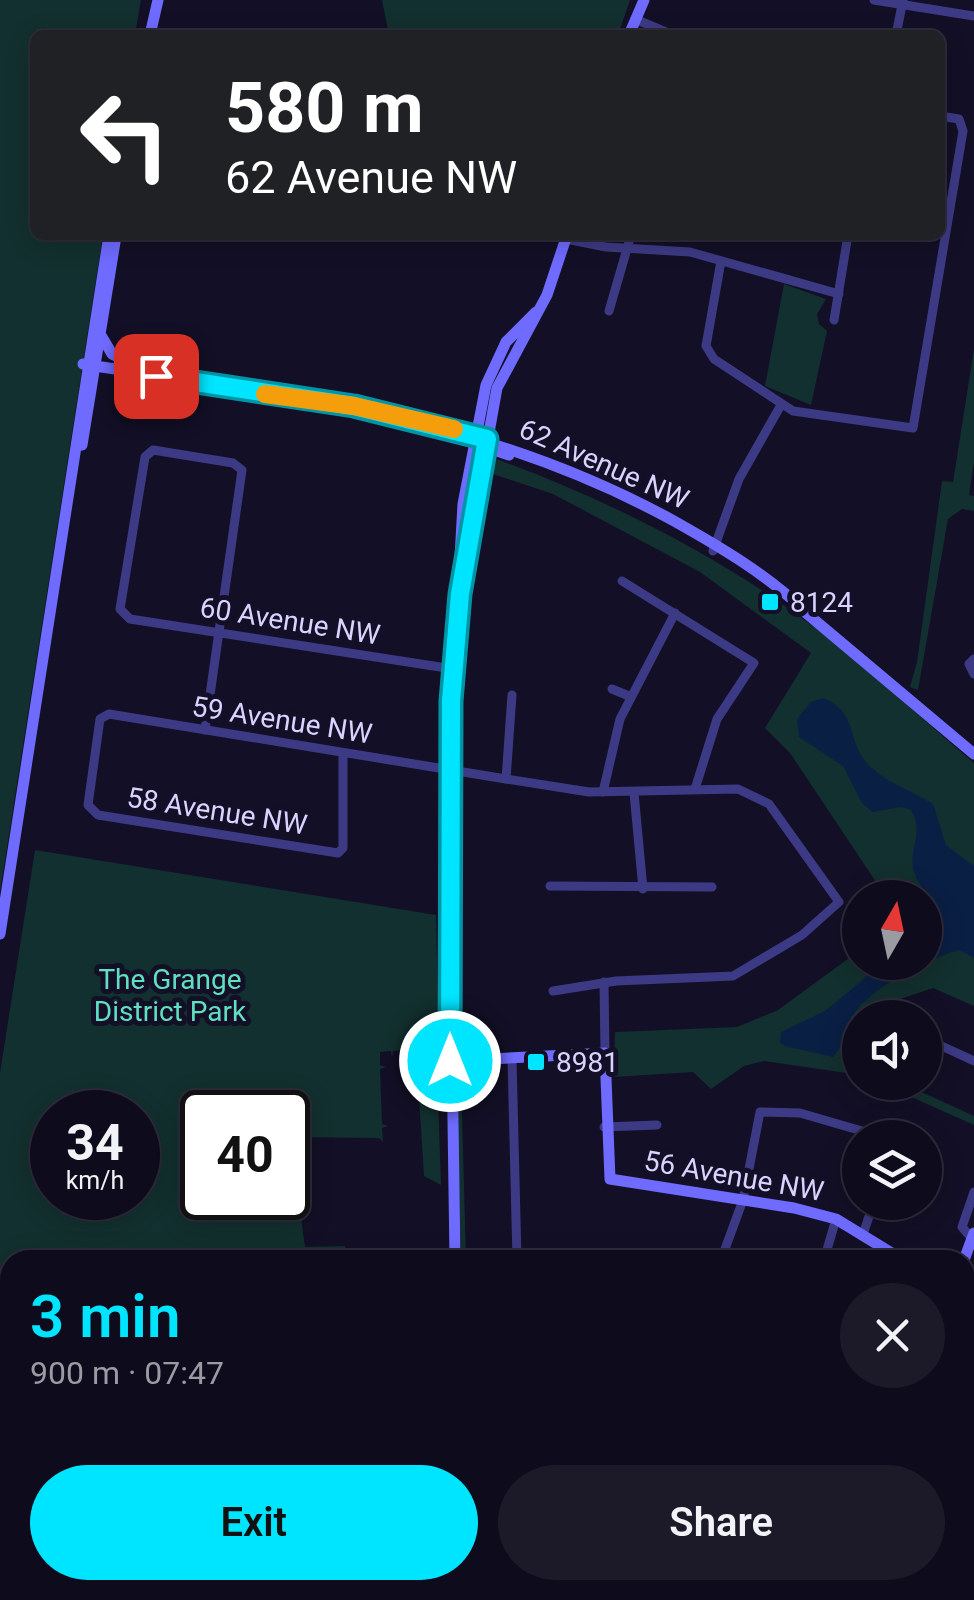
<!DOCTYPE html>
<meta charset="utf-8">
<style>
body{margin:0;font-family:Roboto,sans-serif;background:#1c1929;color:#f1f3f6;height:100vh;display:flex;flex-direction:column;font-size:38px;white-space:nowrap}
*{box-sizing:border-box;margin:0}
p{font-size:32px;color:#9b9ba3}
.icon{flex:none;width:55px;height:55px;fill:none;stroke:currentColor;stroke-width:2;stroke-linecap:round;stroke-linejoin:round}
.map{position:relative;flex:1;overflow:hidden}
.side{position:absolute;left:0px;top:1250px;width:975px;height:350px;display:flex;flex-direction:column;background:#0e0b1c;border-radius:30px 30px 0 0;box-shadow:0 5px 25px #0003,0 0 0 2px #2e2b3b}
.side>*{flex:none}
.banner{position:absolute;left:30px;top:30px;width:915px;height:210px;border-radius:15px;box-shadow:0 5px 25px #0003,0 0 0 2px #2e2b3b;background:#202124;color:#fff;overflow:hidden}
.needle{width:65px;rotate:9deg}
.controls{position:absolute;left:842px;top:880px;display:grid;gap:20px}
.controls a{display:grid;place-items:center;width:100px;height:100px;border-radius:50%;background:#0e0b1c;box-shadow:0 5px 25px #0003,0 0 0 2px #2e2b3b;font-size:50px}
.speed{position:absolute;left:30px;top:1090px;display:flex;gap:20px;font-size:50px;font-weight:700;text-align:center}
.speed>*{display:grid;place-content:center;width:130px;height:130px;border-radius:50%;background:#0e0b1c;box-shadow:0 5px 25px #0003,0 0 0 2px #2e2b3b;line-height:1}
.speed small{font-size:25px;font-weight:400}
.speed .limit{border:5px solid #111;border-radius:15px;background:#fff;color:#111}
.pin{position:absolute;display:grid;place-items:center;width:85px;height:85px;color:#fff;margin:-42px;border-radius:20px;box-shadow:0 5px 15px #0006}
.me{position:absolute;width:110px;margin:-55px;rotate:0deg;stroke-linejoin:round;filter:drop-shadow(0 0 8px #0008)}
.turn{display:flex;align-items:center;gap:35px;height:210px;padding:0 30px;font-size:45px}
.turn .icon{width:130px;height:130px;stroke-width:2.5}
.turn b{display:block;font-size:70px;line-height:85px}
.round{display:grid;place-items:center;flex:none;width:105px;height:105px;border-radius:52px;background:#1c1929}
.head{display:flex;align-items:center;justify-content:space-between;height:170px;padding:0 30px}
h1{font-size:60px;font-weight:600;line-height:75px;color:#00e5ff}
.primary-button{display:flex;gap:20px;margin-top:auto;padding:20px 30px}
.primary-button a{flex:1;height:115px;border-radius:60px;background:#00e5ff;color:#111;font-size:40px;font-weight:600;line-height:115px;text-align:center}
.primary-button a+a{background:#1c1929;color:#f1f3f6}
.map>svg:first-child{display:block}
.green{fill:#12302f;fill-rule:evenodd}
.water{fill:#0a1f44}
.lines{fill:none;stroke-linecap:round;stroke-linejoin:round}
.street{stroke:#3d3a85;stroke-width:9}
.secondary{stroke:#6f6bff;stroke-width:11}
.route-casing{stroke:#0095a6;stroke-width:25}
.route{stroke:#00e5ff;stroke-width:18}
.slow{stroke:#f59e0b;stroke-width:18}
.poi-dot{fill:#00e5ff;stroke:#130f26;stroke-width:4}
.labels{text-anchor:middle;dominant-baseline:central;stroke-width:10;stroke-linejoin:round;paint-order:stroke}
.street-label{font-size:28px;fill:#d9d4ff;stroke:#130f26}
.poi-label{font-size:28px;fill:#d9d4ff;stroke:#130f26;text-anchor:start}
.park-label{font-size:28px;fill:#5fe0c0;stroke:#130f26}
</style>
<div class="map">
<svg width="974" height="1600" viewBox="0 0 974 1600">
<rect width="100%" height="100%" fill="#130f26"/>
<g class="green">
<path d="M0,0H141L135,35H35V235H103L0,892Z"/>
<path d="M382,0H630L618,35H389Z"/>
<path d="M784,284L826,299L817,314L819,324L827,331L811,405L765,386Z"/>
<path d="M974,349V462L969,495L974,496V511L962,509L948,519L918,690L910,687L917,662L942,481L953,482Z"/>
<path d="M491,457C609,500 721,556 822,633C874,674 923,720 974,763V1006L933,988L897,1000L889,1017L860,1018V1075L764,1061L744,1066L711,1089L693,1072L614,1077L615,1032L737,1027L778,1010L860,950V962H925V898L886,897L790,753L765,728L811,653L700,572L553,494L490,473Z"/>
<path d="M35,850L436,915L439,1050L433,1053L424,1049L414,1056L413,1050L393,1051L392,1057L391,1051L380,1052V1065L386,1067L380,1069L382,1124L388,1126L382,1128L383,1142L379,1138L290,1137L305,1247L345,1246L347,1260H10V1411L0,1410V1073ZM138,1112V1198H52V1112ZM202,1112H288V1198H202Z"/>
<path d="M417,1065L437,1068L441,1185L424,1176Z"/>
<path d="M466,1069L461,1077L466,1260H461L456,1075Z"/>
<path d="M880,1083H902L974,1116V1125Z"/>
<path d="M199,1590H311L304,1600L180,1597Z"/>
<path d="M686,1590H783L795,1600H706Z"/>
</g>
<g class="water">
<path d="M823,698C857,710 848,742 866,762C885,783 909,789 933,804L946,845L974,866V958L959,950C928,959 871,987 853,1015C844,1029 845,1045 833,1057L785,1046L780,1043L781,1032L825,1011L883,963L925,962V924L938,911C931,895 916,886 913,867C910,846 924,831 911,810L901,807L872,812L862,803L843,766L799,737L797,719L811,702Z"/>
<path d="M783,1590H907L904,1600H795Z"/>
</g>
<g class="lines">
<g class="street">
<path d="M874,0L974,16"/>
<path d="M635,19L673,35"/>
<path d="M896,35L903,0"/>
<path d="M566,239L606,247L690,252L839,294"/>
<path d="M721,261L706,346L714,359L793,411L913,428L963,131L959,119L940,116"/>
<path d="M609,311L631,235"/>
<path d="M834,320L848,235"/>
<path d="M713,551L739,479L781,405"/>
<path d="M622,581L754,663L717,719L695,789"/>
<path d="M974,659L969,664L974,674"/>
<path d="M612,689L629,696"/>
<path d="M205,730L242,470L233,463L153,450L145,457L120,609L130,619L453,669"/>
<path d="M343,753V848L338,853L98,815L88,805L100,719L109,714L506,779L589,792L738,789L769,804L839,902L802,935L733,976L616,981L553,991"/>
<path d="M506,779L512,695"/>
<path d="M603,792L620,719L675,613"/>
<path d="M634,793L643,889"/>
<path d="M550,886L712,887"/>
<path d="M604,982L605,1053"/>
<path d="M935,1043L974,1061"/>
<path d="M512,1059L517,1260"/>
<path d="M604,1127L657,1125"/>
<path d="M974,1192L962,1227L974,1241"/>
<path d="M863,1234L874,1202"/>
<path d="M721,1260L743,1200L760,1112L800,1113L886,1138"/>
<path d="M824,1260L836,1219"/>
<path d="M0,1514L10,1515"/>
<path d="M29,1600L32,1590"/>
<path d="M969,1600L974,1588"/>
</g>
<g class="secondary">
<path d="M150,35L158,0"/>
<path d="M629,35L644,0"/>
<path d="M102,337L112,354L144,370"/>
<path d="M83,364C296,398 481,415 674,521C722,548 766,574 805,611"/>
<path d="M470,442L509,455"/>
<path d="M82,445L116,236"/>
<path d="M466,561L497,388L547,295L567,235"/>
<path d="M799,607L974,754"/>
<path d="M0,934L109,235"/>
<path d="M450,1061L605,1053L610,1179L794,1208L836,1219L903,1260"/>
<path d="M455,1260L448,770L463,504L486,385L506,342L536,312"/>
<path d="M964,1260L974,1233"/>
<path d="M965,1297L974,1273"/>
<path d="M661,1590L681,1600"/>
</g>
</g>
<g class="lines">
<g class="route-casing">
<path id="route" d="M156,376L354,406L487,439L460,594L451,701L450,1061"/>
</g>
<use href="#route" class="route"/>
<path class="slow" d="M265,394L354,406L454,429"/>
</g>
<g class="poi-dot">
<rect x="760" y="592" width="20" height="20" rx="5"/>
<rect x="526" y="1052" width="20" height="20" rx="5"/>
</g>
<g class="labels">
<g class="street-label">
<text transform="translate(604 464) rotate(24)">62 Avenue NW</text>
<text transform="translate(290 621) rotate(9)">60 Avenue NW</text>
<text transform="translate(282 720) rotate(9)">59 Avenue NW</text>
<text transform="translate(217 811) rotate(9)">58 Avenue NW</text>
<text transform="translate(734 1176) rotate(10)">56 Avenue NW</text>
</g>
<g class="poi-label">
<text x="790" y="602">8124</text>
<text x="556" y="1062">8981</text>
</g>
<g class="park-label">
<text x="170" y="979">The Grange<tspan x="170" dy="32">District Park</tspan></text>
</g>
</g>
</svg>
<div class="controls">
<a><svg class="needle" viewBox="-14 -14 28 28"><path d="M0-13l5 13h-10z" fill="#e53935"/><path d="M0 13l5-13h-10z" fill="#9b9ba3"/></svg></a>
<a><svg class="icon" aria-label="sound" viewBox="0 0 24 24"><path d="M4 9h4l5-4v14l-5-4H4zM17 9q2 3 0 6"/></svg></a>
<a><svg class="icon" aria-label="layers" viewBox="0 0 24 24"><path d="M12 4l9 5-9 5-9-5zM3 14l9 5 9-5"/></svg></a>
</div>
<div class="speed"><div>34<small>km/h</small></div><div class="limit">40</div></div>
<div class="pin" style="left:156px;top:376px;background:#d93025"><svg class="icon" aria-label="arrive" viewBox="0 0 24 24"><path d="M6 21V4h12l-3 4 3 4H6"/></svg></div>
<svg class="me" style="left:450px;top:1061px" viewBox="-20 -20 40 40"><circle r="17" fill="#00e5ff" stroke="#fff" stroke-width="3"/><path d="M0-11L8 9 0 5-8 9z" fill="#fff"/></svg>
<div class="banner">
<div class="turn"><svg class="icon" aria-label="left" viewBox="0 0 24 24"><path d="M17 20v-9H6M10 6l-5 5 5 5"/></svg><div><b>580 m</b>62 Avenue NW</div></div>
</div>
<section class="side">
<div class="head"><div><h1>3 min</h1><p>900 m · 07:47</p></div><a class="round"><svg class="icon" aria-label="close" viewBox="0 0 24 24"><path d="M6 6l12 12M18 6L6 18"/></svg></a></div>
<div class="primary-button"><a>Exit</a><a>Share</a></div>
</section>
</div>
